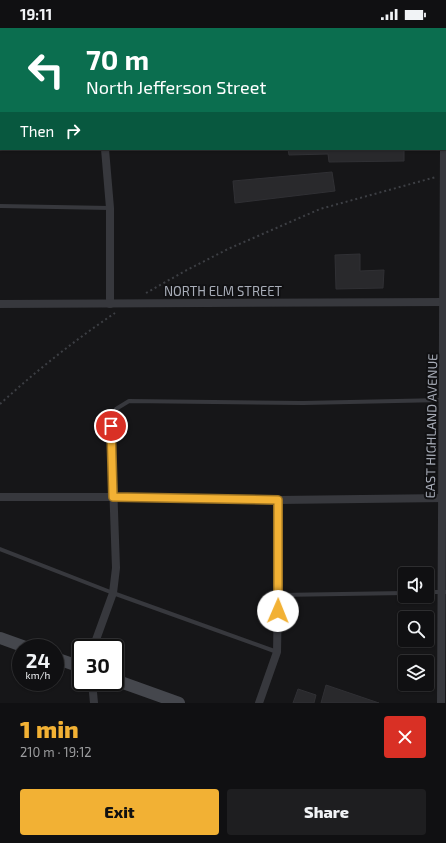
<!DOCTYPE html>
<meta charset="utf-8">
<style>
body{margin:0;font-family:"Exo 2",sans-serif;background:#1e1e20;color:#f1f3f6;height:100vh;display:flex;flex-direction:column;font-size:15px;white-space:nowrap}
*{box-sizing:border-box;margin:0}
p{font-size:13px;color:#9c9d9f}
.icon{flex:none;width:22px;height:22px;fill:none;stroke:currentColor;stroke-width:2;stroke-linecap:round;stroke-linejoin:round}
.map{position:relative;height:675px;overflow:hidden}
.side{display:flex;flex-direction:column;background:#101012;flex:1}
.side>*{flex:none}
.hud{position:absolute;left:0px;top:0px;width:446px;height:122px;box-shadow:0 1px 3px #0004,0 0 0 1px #303032;background:#0b6e4f;color:#fff;overflow:hidden}
.controls{position:absolute;left:398px;top:539px;display:grid;gap:8px}
.controls a{display:grid;place-items:center;width:36px;height:36px;border-radius:4px;background:#101012;box-shadow:0 1px 3px #0004,0 0 0 1px #303032;font-size:20px}
.speed{position:absolute;left:12px;top:611px;display:flex;gap:8px;font-size:20px;font-weight:700;text-align:center}
.speed>*{display:grid;place-content:center;width:52px;height:52px;border-radius:50%;background:#101012;box-shadow:0 1px 3px #0004,0 0 0 1px #303032;line-height:1}
.speed small{font-size:10px;font-weight:400}
.speed .limit{border:2px solid #111;border-radius:6px;background:#fff;color:#111}
.pin{position:absolute;display:grid;place-items:center;width:34px;height:34px;color:#fff;margin:-17px;border:2px solid #fff;border-radius:50%;box-shadow:0 1px 4px #0007}
.me{position:absolute;width:44px;margin:-22px;rotate:1deg;stroke-linejoin:round;filter:drop-shadow(0 0 3px #0008)}
.turn{display:flex;align-items:center;gap:14px;height:84px;padding:0 20px;font-size:18px}
.turn .icon{width:52px;height:52px;stroke-width:2.5}
.turn b{display:block;font-size:28px;line-height:34px}
.then{display:flex;align-items:center;height:38px;padding:0 20px;background:#0003;gap:8px;font-size:15px}
.round{display:grid;place-items:center;flex:none;width:42px;height:42px;border-radius:4px;background:#1e1e20}
.head{display:flex;align-items:center;justify-content:space-between;height:68px;padding:0 20px}
h1{font-size:24px;font-weight:800;line-height:30px;color:#f2b134}
.action{display:flex;gap:8px;margin-top:auto;padding:8px 20px}
.action a{flex:1;height:46px;border-radius:4px;background:#f2b134;color:#111;font-size:16px;font-weight:800;line-height:46px;text-align:center}
.action a+a{background:#1e1e20;color:#f1f3f6}
.status{display:flex;justify-content:space-between;align-items:center;height:28px;padding:0 20px;background:#101012;direction:ltr}
.status svg{height:11px;fill:currentColor}
.map>svg:first-child{display:block}
.building{fill:#29292c;stroke:#303034}
.lines{fill:none;stroke-linecap:round;stroke-linejoin:round}
.path{stroke:#3d3f44;stroke-width:2;stroke-dasharray:2 3;stroke-linecap:butt}
.lane{stroke:#37383d;stroke-width:4}
.street{stroke:#37383d;stroke-width:8}
.secondary{stroke:#45474d;stroke-width:12}
.route-casing{stroke:#9d7322;stroke-width:10}
.route{stroke:#f2b134;stroke-width:7}
.labels{text-anchor:middle;dominant-baseline:central;stroke-width:4;stroke-linejoin:round;paint-order:stroke}
.street-label{font-size:13px;fill:#a8adb8;stroke:#111113}
</style>
<div class="status"><b>19:11</b><svg viewBox="0 0 49 12"><path d="M0 12V9h3v3zM5 12V6h3v6zM10 12V3h3v9zM15 12V0h3v12zM26 1h20v11H26zM47 4h2v5h-2z"/></svg></div>
<div class="map">
<svg width="446" height="675" viewBox="0 0 446 675">
<rect width="100%" height="100%" fill="#161618"/>
<g class="building">
<rect x="70" y="0" width="134" height="1"/>
<rect x="364" y="0" width="35" height="1"/>
<path d="M288,121H404V133L329,134L328,126L289,127Z"/>
<path d="M332,144L335,163L235,175L233,153Z"/>
<path d="M360,226V243L384,242L383,260L336,261L335,227Z"/>
<path d="M326,657L379,675H321Z"/>
<path d="M298,661L316,667L314,675H293Z"/>
</g>
<g class="lines">
<g class="path">
<path d="M146,265L185,243L228,221L320,181L436,149"/>
<path d="M0,376C36,343 75,312 115,285"/>
</g>
<g class="lane">
<path d="M0,178L110,180"/>
<path d="M111,398L116,381L129,373L303,375L443,372"/>
<path d="M0,521L113,565L277,624"/>
<path d="M427,564H446"/>
<path d="M278,567L405,565"/>
</g>
<g class="street">
<path d="M443,0V1"/>
<path d="M0,96H1"/>
<path d="M105,121L110,180V276"/>
<path d="M0,276L446,274"/>
<path d="M0,469H113L278,472L446,470"/>
<path d="M93,620L113,565L116,540L111,398"/>
<path d="M92,654L94,675"/>
<path d="M259,675L277,624L278,567V472"/>
<path d="M441,675L444,121"/>
</g>
<g class="secondary">
<path d="M0,610L28,620"/>
<path d="M55,630L81,639"/>
<path d="M115,652L179,675"/>
</g>
</g>
<g class="lines">
<g class="route-casing">
<path id="route" d="M111,398L113,469L278,472V583"/>
</g>
<use href="#route" class="route"/>
</g>
<g class="labels">
<g class="street-label">
<text x="223" y="263">NORTH ELM STREET</text>
<text transform="translate(431 398) rotate(-89)">EAST HIGHLAND AVENUE</text>
</g>
</g>
</svg>
<div class="controls">
<a><svg class="icon" aria-label="sound" viewBox="0 0 24 24"><path d="M4 9h4l5-4v14l-5-4H4zM17 9q2 3 0 6"/></svg></a>
<a><svg class="icon" aria-label="search" viewBox="0 0 24 24"><circle cx="10" cy="10" r="6"/><path d="M15 15l6 6"/></svg></a>
<a><svg class="icon" aria-label="layers" viewBox="0 0 24 24"><path d="M12 4l9 5-9 5-9-5zM3 14l9 5 9-5"/></svg></a>
</div>
<div class="speed"><div>24<small>km/h</small></div><div class="limit">30</div></div>
<div class="pin" style="left:111px;top:398px;background:#d93025"><svg class="icon" aria-label="arrive" viewBox="0 0 24 24"><path d="M6 21V4h12l-3 4 3 4H6"/></svg></div>
<svg class="me" style="left:278px;top:583px" viewBox="-20 -20 40 40"><circle r="19" fill="#fff"/><path d="M0-13L10 11 0 6-10 11z" fill="#f2b134"/></svg>
<div class="hud">
<div class="turn"><svg class="icon" aria-label="left" viewBox="0 0 24 24"><path d="M17 20v-9H6M10 6l-5 5 5 5"/></svg><div><b>70 m</b>North Jefferson Street</div></div>
<div class="then">Then<svg class="icon" aria-label="right" viewBox="0 0 24 24"><path d="M7 20v-9h11M14 6l5 5-5 5"/></svg></div>
</div>
</div>
<section class="side">
<div class="head"><div><h1>1 min</h1><p>210 m · 19:12</p></div><a class="round" style="background:#d93025;color:#fff"><svg class="icon" aria-label="close" viewBox="0 0 24 24"><path d="M6 6l12 12M18 6L6 18"/></svg></a></div>
<div class="action"><a>Exit</a><a>Share</a></div>
</section>
